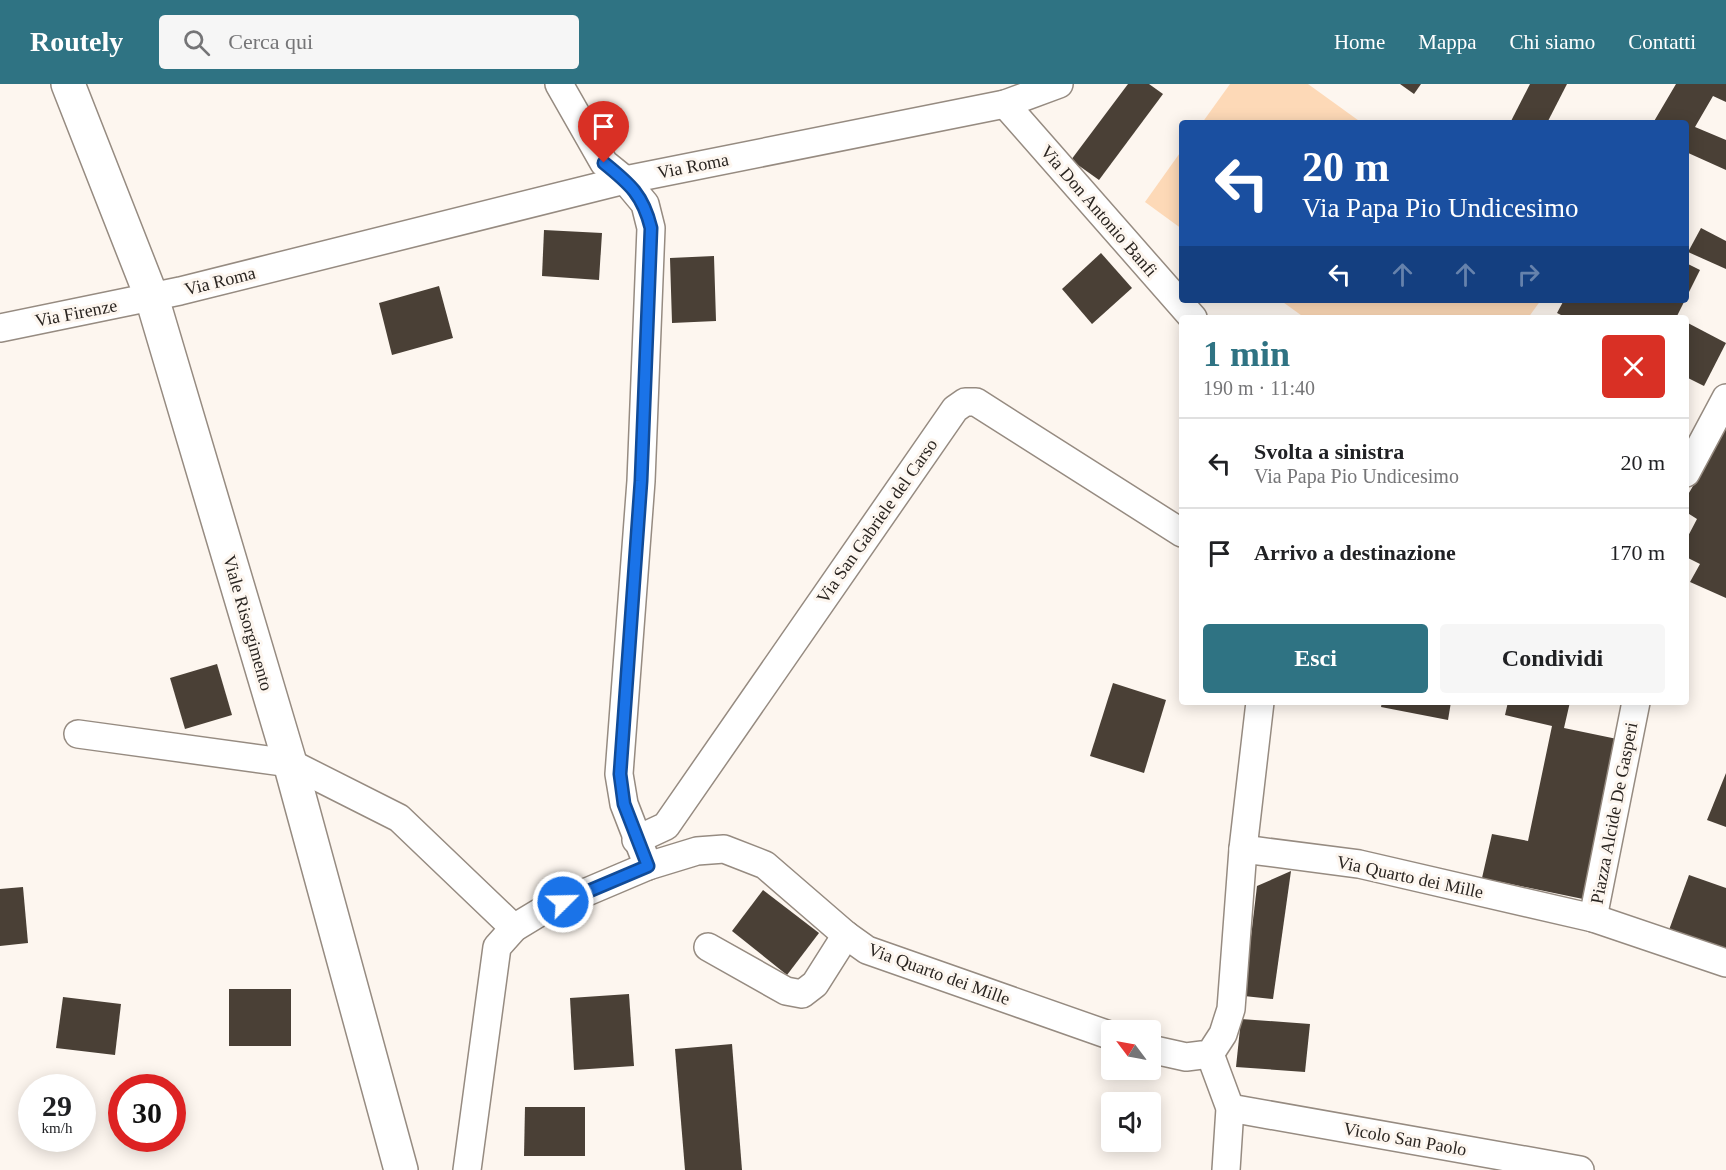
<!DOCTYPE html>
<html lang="it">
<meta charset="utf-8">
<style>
body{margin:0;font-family:Georgia,serif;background:#f6f6f6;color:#202124;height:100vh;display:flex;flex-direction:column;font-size:22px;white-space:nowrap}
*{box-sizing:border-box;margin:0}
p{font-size:20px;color:#757577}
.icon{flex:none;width:33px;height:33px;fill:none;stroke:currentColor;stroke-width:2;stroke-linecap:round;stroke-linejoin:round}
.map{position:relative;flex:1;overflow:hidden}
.panel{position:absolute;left:1179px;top:231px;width:510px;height:390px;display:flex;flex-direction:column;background:#fff;border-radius:6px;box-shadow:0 3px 15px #0003}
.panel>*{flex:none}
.top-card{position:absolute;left:1179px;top:36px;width:510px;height:183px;border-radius:6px;box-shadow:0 3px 15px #0003;background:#1a4fa0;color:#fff;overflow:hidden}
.needle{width:39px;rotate:302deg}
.controls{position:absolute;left:1101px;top:936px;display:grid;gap:12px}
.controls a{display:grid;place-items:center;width:60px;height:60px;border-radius:6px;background:#fff;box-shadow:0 3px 15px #0003;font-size:30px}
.speed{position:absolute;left:18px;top:990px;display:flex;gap:12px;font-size:30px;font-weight:700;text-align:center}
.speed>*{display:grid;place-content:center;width:78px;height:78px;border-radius:50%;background:#fff;box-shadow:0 3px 15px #0003;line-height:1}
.speed small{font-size:15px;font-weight:400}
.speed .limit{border:9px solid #d22;background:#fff;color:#111}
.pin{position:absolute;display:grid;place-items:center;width:51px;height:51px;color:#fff;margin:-62px -26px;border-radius:50% 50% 50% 0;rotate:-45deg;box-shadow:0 0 6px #0007}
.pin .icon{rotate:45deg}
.me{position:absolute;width:66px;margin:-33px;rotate:67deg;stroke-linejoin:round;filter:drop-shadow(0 0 4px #0008)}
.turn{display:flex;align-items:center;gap:21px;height:126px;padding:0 24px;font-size:27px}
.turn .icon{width:78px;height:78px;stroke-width:2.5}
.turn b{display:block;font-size:42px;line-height:51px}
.lanes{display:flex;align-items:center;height:57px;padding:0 24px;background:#0003;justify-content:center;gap:30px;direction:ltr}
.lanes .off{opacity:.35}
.round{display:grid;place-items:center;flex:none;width:63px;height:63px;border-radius:6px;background:#f6f6f6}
.summary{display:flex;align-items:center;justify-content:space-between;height:102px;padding:0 24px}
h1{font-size:36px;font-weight:800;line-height:45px;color:#2f7383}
.action{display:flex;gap:12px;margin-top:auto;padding:12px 24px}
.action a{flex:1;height:69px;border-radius:6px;background:#2f7383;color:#fff;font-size:24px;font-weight:800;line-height:69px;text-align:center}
.action a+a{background:#f6f6f6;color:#202124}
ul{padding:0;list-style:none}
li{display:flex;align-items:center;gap:18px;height:90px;padding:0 24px;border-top:2px solid #e0e0e0}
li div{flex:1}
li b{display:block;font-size:22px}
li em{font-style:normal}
header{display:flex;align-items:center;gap:36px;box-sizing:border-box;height:84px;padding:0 30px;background:#2f7383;color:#fff}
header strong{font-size:28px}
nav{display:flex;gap:33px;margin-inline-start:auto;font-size:21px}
.search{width:420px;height:54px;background:#f6f6f6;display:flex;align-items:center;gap:15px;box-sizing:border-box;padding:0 21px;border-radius:6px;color:#757577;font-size:22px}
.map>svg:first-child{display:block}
.green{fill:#fdd9b7}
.building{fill:#4a4036}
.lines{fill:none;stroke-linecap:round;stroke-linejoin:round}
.street-casing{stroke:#968b81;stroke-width:30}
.secondary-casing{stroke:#968b81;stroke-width:36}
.street{stroke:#fff;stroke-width:27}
.secondary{stroke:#fff;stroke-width:33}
.route-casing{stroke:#114b97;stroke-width:15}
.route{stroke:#1a73e8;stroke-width:10}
.labels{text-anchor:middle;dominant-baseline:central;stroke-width:6;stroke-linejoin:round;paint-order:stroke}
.street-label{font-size:18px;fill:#2a2521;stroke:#fdf6ef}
</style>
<header>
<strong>Routely</strong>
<div class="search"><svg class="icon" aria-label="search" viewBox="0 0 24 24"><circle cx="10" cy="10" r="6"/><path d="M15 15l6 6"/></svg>Cerca qui</div>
<nav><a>Home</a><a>Mappa</a><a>Chi siamo</a><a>Contatti</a></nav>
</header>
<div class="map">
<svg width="1726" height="1086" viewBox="0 0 1726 1086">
<rect width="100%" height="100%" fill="#fdf6ef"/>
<g class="green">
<path d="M1230,0H1308L1362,39H1202Z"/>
<path d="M1182,66V145L1145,118Z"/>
<path d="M1280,216H1541L1528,234H1305Z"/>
</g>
<g class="building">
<path d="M1128,0H1149L1163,10L1099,96L1071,76Z"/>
<path d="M1400,0H1421L1414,10Z"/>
<path d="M1530,0H1567L1547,39H1510Z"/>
<path d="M1676,0H1726V18L1713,12L1695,43L1726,56V86L1686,68V39H1653Z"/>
<path d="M1701,144L1726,157V185L1688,168Z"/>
<path d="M544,146L602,149L599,196L542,192Z"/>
<path d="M1101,169L1132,204L1092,240L1062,205Z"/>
<path d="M714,172L716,237L672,239L670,174Z"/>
<path d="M1686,179L1700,186L1686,214Z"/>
<path d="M439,202L453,254L392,271L379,219Z"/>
<path d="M1564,216H1685L1676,234H1567L1557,229Z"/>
<path d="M1686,238L1726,259L1704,302L1686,293Z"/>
<path d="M1726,329V514L1690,498L1700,480L1686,473V456L1697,435L1686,428V414L1717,361L1711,356Z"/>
<path d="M217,580L232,631L185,645L170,594Z"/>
<path d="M1113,599L1166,616L1144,689L1090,672Z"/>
<path d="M1382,618H1451L1448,636L1381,623Z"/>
<path d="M1508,618H1570L1564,644L1617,655L1583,815L1482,794L1492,750L1528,757L1552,642L1505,631Z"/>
<path d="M1726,689V743L1707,736Z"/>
<path d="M1291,787L1273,915L1244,912L1257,802Z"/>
<path d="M1689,791L1726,804V866L1669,846Z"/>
<path d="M23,803L28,859L0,862V805Z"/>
<path d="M763,806L819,849L787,891L732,847Z"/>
<rect x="229" y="905" width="62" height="57"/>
<path d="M629,910L634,982L574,986L570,914Z"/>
<path d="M63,913L121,920L115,971L56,964Z"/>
<path d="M1241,935L1310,940L1305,988L1236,983Z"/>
<path d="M732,960L742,1086H685L675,965Z"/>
<path d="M525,1023H585V1072H524Z"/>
</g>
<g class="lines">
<g class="street-casing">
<g id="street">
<path d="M559,0L604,79L625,96L645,120L651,144L641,397L619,690L624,720L648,782"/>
<path d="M1005,20L1193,234"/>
<path d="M0,244L180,207L625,96L1005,20L1059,0"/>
<path d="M1686,389L1726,314"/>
<path d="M78,650L290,679L399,734L514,844"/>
<path d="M636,756L666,742L955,325L965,318H976L1182,449"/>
<path d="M1243,765L1359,780L1593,834L1726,879"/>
<path d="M1593,834L1636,618"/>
<path d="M708,863L786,907L802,910L815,900L846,851"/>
<path d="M1150,965L1186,973L1210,970L1223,950L1231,925L1243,765L1260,618"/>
<path d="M1210,970L1230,1024L1226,1086"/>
<path d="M1230,1024L1580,1086"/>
<path d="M467,1086L497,863L514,844L542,827L648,782L697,767L724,765L765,781L846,851L867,866L1112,952"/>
</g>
</g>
<g class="secondary-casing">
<path id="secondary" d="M68,0L152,214L290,679L401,1086"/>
</g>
<use href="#street" class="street"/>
<use href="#secondary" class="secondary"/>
</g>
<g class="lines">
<g class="route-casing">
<path id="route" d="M563,818L648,782L624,720L620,690L641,397L651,144C643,111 630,100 604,79"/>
</g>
<use href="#route" class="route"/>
</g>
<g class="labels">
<g class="street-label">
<text transform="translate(693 82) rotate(-11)">Via Roma</text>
<text transform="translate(1099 127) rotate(49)">Via Don Antonio Banfi</text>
<text transform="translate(220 197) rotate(-14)">Via Roma</text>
<text transform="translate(76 229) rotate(-11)">Via Firenze</text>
<text transform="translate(877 437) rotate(-55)">Via San Gabriele del Carso</text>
<text transform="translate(248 539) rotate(74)">Viale Risorgimento</text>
<text transform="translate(1614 729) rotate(-79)">Piazza Alcide De Gasperi</text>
<text transform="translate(1410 793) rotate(12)">Via Quarto dei Mille</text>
<text transform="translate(939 890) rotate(20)">Via Quarto dei Mille</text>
<text transform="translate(1405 1055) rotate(10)">Vicolo San Paolo</text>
</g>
</g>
</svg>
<div class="controls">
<a><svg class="needle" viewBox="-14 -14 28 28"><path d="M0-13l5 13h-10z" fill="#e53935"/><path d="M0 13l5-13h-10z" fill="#757577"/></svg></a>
<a><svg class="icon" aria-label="sound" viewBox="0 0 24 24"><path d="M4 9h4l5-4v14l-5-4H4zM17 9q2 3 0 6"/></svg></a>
</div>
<div class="speed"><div>29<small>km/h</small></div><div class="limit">30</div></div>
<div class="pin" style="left:604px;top:79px;background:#d93025"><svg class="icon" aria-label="arrive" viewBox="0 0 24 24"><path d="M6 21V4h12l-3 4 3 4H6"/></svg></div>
<svg class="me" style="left:563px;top:818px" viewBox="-20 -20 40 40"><circle r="17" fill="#1a73e8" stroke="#fff" stroke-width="3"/><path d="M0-11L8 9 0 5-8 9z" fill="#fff"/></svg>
<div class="top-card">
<div class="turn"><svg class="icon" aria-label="left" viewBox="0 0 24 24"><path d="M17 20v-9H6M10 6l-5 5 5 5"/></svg><div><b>20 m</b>Via Papa Pio Undicesimo</div></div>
<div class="lanes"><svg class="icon" aria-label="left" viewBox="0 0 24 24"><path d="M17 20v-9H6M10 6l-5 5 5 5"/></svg><svg class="icon off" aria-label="ahead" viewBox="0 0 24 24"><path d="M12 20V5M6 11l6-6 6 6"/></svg><svg class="icon off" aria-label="ahead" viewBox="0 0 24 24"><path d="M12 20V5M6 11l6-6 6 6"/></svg><svg class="icon off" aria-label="right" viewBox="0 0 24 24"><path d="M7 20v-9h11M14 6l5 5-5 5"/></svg></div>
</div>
<section class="panel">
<div class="summary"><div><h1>1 min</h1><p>190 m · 11:40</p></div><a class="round" style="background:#d93025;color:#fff"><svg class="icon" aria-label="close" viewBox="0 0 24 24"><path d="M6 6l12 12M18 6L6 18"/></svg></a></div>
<ul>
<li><svg class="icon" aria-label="left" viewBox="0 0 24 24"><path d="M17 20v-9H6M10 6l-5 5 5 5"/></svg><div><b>Svolta a sinistra</b><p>Via Papa Pio Undicesimo</p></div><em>20 m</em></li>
<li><svg class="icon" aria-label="arrive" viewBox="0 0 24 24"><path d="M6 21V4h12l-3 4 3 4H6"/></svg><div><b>Arrivo a destinazione</b></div><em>170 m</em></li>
</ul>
<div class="action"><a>Esci</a><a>Condividi</a></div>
</section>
</div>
